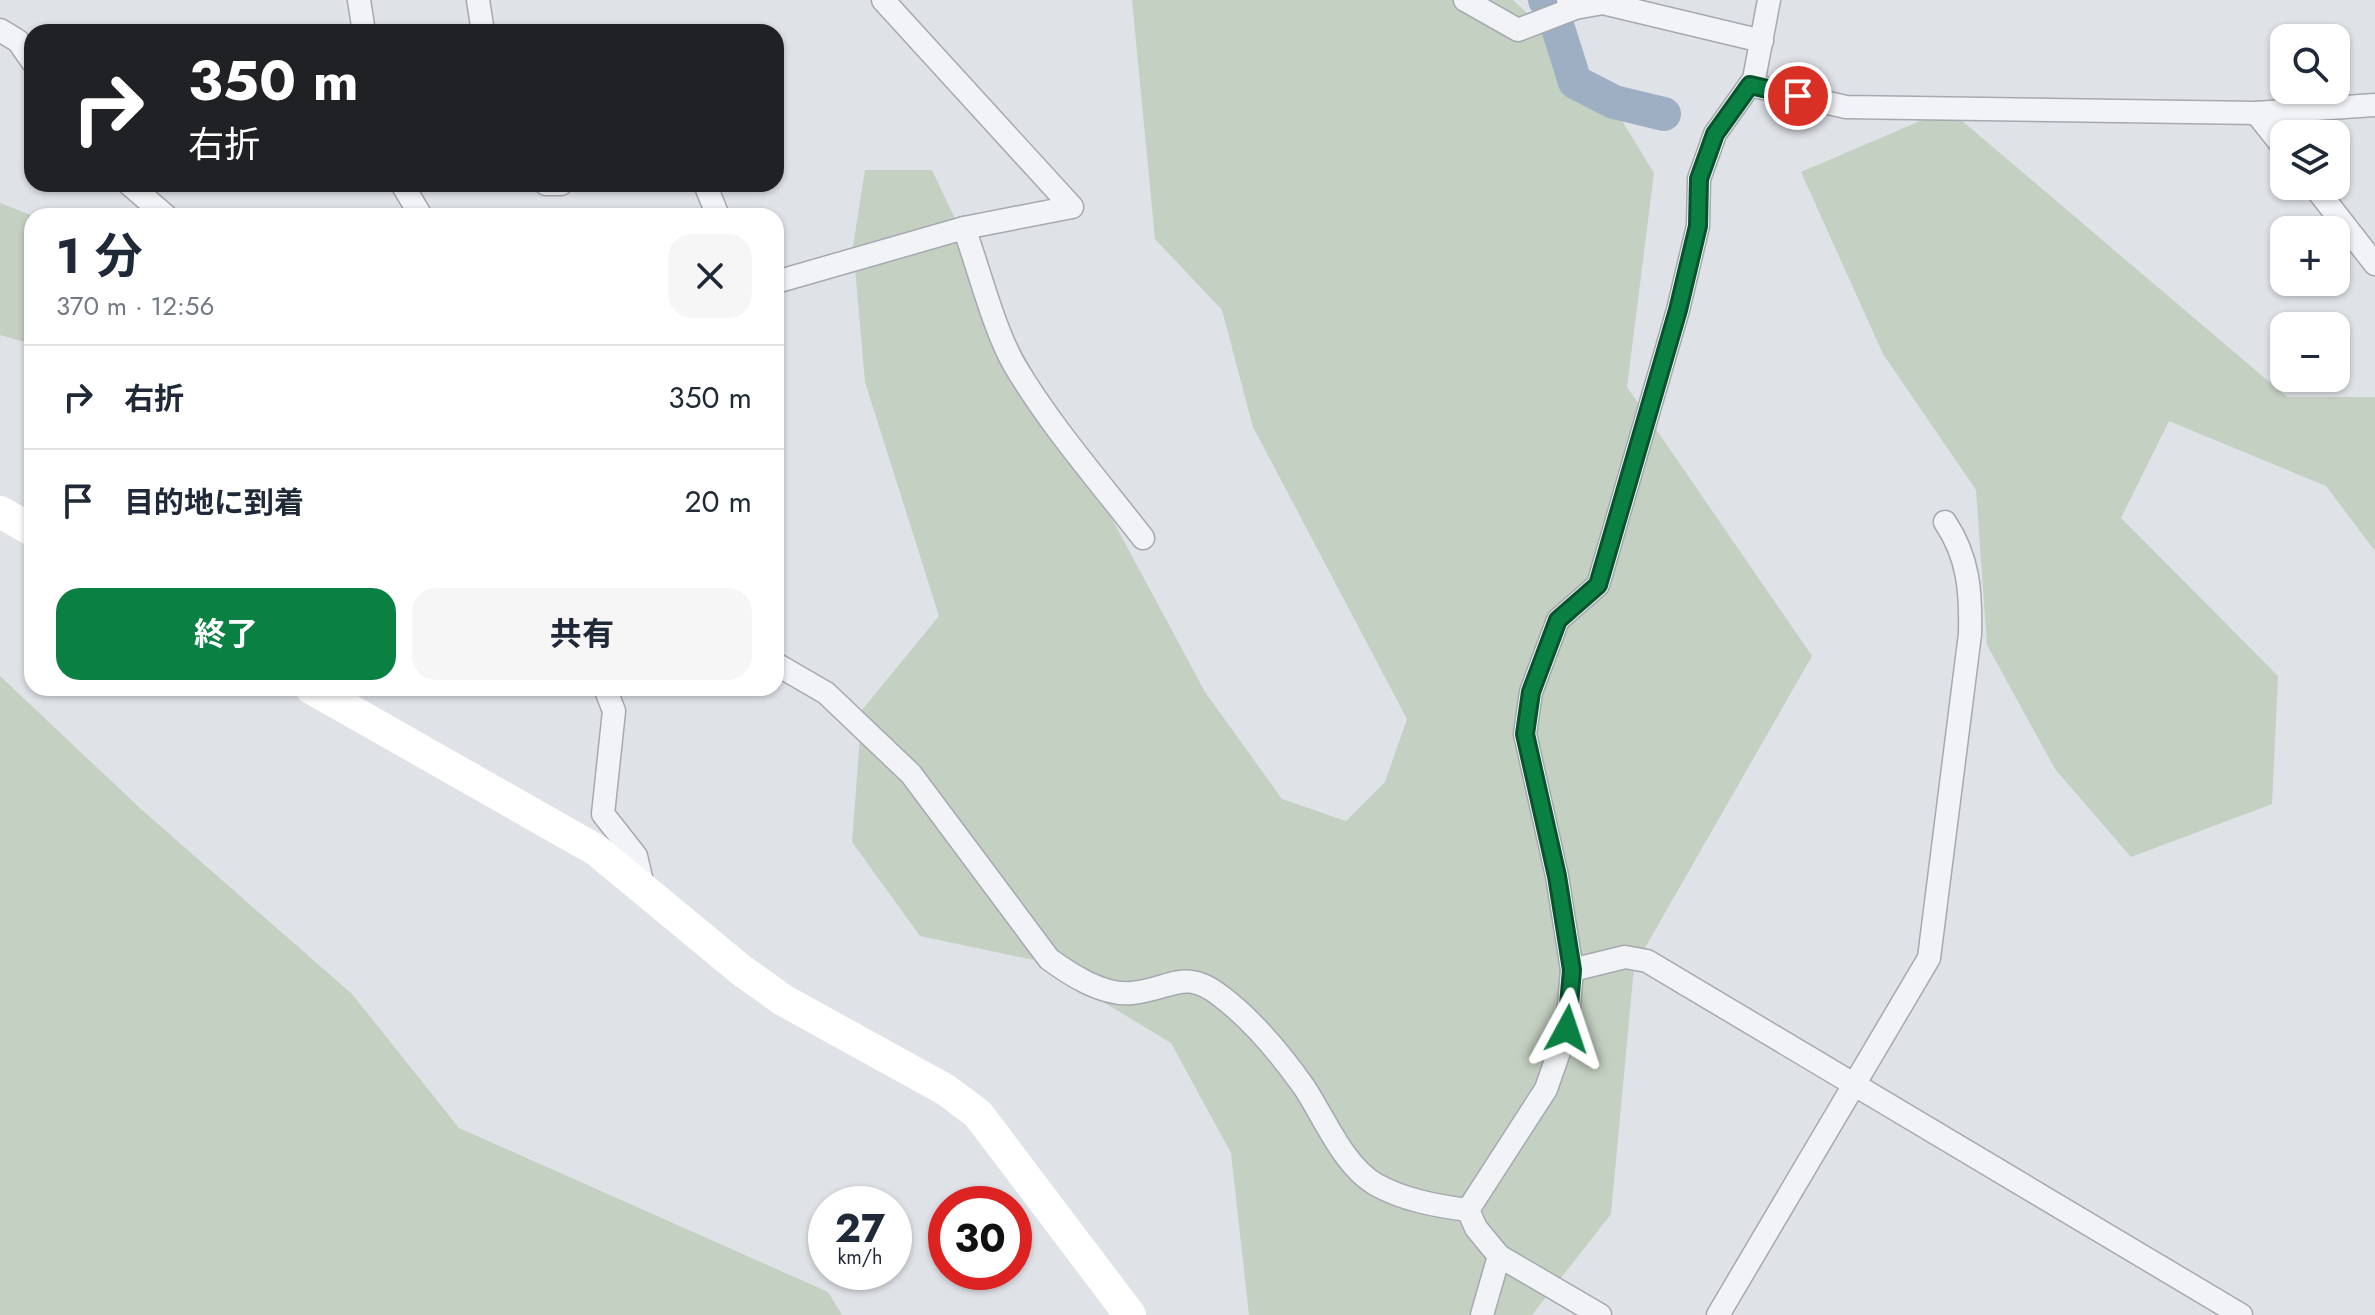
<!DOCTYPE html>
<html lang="ja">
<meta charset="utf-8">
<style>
body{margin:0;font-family:Jost,"Noto Sans JP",sans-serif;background:#f6f6f7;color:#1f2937;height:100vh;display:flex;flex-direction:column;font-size:30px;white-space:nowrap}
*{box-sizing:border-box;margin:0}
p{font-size:26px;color:#747a83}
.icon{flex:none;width:44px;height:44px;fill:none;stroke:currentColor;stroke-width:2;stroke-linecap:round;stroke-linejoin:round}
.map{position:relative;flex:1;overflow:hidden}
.side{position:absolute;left:24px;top:208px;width:760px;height:488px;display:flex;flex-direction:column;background:#fff;border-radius:24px;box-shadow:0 2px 6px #0004}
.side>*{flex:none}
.banner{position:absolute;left:24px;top:24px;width:760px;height:168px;border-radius:24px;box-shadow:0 2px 6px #0004;background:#202124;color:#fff;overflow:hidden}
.controls{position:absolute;left:2270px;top:24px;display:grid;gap:16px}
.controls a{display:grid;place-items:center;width:80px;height:80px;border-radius:16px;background:#fff;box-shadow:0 2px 6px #0004;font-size:40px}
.speed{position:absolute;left:808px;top:1186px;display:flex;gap:16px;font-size:40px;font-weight:700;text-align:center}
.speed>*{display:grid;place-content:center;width:104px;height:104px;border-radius:50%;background:#fff;box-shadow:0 2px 6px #0004;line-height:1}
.speed small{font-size:20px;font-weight:400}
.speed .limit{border:12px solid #d22;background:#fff;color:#111}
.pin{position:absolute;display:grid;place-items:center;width:68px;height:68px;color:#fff;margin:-34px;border:4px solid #fff;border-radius:50%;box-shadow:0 2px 8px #0007}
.me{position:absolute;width:88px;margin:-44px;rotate:5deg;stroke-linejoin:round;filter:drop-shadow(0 0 6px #0008)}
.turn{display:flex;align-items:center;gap:28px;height:168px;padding:0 32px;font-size:36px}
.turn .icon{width:104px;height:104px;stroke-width:2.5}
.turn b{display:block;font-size:56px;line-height:68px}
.round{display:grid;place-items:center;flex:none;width:84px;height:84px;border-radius:24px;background:#f6f6f7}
.headline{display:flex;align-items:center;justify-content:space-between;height:136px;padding:0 32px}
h1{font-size:48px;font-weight:700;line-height:60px}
.button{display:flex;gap:16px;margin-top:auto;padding:16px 32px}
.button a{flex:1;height:92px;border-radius:24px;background:#0b8043;color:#fff;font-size:32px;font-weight:700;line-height:92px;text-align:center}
.button a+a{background:#f6f6f7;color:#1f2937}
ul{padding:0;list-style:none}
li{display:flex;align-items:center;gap:24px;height:104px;padding:0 32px;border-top:2px solid #e0e1e3}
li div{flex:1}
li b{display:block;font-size:30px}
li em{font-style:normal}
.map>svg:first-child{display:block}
.green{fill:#c4d0c1}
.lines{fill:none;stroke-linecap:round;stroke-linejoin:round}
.river{stroke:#9eaec3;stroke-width:34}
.street-casing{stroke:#a5a9b0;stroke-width:25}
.street{stroke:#f2f3f6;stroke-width:22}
.secondary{stroke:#fff;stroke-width:32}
.route-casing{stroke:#07532c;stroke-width:20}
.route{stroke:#0b8043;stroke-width:14}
</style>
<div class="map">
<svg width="2375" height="1315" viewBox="0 0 2375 1315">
<rect width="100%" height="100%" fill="#dfe2e7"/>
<g class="green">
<path d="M1132,0H1513L1594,75L1654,173L1627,387L1812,656L1634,967L1611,1214L1532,1315H1249L1231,1153L1171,1043L1034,960L920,936L852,842L862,710L939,616L865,382L853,246L865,170H932L986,284L1205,692L1282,799L1346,821L1385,782L1407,719L1253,427L1222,310L1155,239Z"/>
<path d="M1948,109L2287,397H2375V551L2326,486L2169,421L2121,518L2278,676L2272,804L2131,857L2055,769L1987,645L1976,490L1883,354L1801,172Z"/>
<path d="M0,203L33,216L32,344L0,335Z"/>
<path d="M0,676L142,810L352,994L459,1128L828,1292L842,1315H0Z"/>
</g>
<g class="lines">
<path class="river" d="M1545,0L1552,9L1575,82L1614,102L1664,114"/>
<g class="street-casing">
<g id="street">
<path d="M359,0L364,32"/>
<path d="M478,0L483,32"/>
<path d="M1465,0L1518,30L1575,8"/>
<path d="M1568,0L1575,8L1603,3L1762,41"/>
<path d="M0,30L18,41L32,61"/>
<path d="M1750,85L1846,107L2256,113L2375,105"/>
<path d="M2256,113L2284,148"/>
<path d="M129,184L166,216"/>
<path d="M402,184L421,216"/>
<path d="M546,184H561"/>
<path d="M705,184L718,216"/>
<path d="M2314,186L2375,264"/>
<path d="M964,228C979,269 994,330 1015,366C1052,428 1099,481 1143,538"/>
<path d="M776,282L964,228L1072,207L883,0"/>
<path d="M776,664L826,693L911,774L1049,959C1071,975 1103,996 1132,993C1172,989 1185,967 1222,997C1252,1020 1282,1056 1304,1087C1324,1117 1343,1165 1375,1184C1403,1200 1437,1206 1468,1210"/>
<path d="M605,688L614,711L603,814L636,856L643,886"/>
<path d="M1572,970L1625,957L1647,961L2241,1315"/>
<path d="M1468,1210L1546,1089L1567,1029L1572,970L1557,876L1525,734L1531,692L1558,620L1598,585L1678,310L1698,226L1699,179L1715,134L1754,79L1769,0"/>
<path d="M1468,1210L1476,1228L1499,1256L1482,1315"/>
<path d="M1499,1256L1600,1315"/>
<path d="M1718,1315L1929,958L1970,634C1971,592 1969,558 1945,522"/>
</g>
</g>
<use href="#street" class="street"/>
<g class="secondary">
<path d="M0,512L32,530"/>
<path d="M311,688L596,850L741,970L783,1000L946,1090L978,1114L1130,1315"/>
</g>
</g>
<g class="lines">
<g class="route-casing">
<path id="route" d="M1567,1029L1572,970L1557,876L1525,734L1531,692L1558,620L1598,585L1678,310L1698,226L1699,179L1715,134L1750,85L1798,96"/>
</g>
<use href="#route" class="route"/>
</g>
</svg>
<div class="controls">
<a><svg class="icon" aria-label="search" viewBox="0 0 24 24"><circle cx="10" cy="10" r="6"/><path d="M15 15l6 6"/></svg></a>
<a><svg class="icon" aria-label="layers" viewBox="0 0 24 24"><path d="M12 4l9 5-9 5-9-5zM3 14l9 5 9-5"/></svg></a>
<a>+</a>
<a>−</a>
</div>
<div class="speed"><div>27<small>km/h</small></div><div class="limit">30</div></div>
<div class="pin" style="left:1798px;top:96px;background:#d93025"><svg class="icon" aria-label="arrive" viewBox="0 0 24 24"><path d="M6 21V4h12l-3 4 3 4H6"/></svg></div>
<svg class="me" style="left:1567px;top:1029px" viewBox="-20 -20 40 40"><path d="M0-17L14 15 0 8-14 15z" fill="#0b8043" stroke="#fff" stroke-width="4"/></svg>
<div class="banner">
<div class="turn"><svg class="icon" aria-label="right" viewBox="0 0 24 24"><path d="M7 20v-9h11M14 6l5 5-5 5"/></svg><div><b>350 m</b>右折</div></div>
</div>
<section class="side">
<div class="headline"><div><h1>1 分</h1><p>370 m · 12:56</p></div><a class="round"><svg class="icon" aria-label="close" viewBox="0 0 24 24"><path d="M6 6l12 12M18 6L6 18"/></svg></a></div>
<ul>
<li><svg class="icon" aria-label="right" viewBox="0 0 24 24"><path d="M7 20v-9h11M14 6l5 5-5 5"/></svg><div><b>右折</b></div><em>350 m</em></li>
<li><svg class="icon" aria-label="arrive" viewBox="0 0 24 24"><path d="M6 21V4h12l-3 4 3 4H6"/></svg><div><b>目的地に到着</b></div><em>20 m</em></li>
</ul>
<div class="button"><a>終了</a><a>共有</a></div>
</section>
</div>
